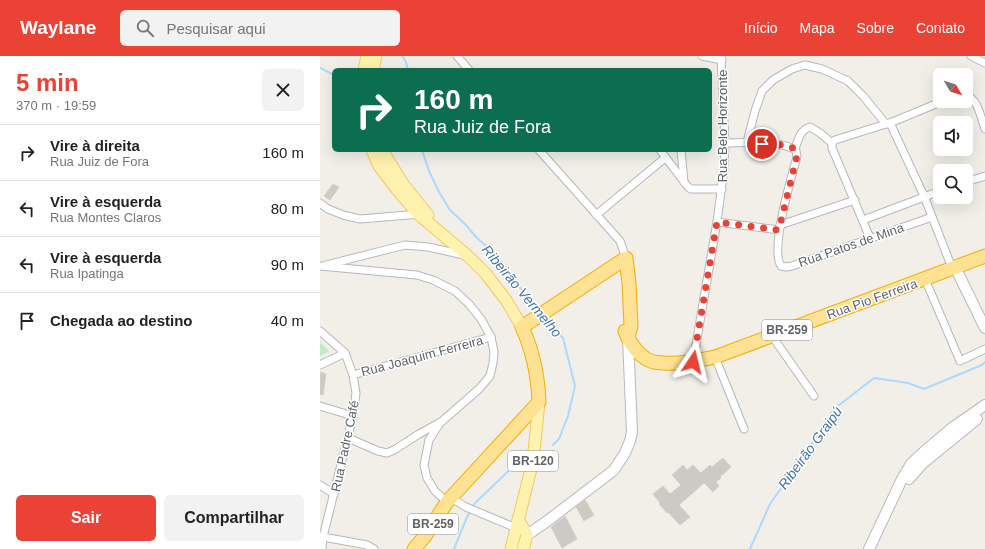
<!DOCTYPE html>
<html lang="pt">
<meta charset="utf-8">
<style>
body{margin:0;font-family:Helvetica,sans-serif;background:#f2f2f2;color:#222;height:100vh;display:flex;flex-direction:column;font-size:15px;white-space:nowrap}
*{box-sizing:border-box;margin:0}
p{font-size:13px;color:#767676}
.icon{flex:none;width:22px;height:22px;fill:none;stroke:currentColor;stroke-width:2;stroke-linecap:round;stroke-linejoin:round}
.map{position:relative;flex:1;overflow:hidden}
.details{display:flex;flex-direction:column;background:#fff;width:320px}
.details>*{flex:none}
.hud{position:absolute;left:12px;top:12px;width:380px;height:84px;border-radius:6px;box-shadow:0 4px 16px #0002;background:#0b6e4f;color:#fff;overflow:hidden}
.needle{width:26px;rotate:129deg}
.fabs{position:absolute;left:613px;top:12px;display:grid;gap:8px}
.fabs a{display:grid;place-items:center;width:40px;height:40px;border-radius:6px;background:#fff;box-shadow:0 4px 16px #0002;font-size:20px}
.pin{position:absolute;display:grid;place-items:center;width:34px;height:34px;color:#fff;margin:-17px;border:2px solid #fff;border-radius:50%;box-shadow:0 1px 4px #0007}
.me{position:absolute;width:44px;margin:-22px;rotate:10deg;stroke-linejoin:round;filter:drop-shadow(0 0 3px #0008)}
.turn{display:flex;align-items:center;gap:14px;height:84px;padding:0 16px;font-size:18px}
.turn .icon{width:52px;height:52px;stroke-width:2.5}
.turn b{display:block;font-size:28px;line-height:34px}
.round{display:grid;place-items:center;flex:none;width:42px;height:42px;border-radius:6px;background:#f2f2f2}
.overview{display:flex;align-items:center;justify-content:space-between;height:68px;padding:0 16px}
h1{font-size:24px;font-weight:600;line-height:30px;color:#ea4335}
.primary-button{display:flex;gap:8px;margin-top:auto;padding:8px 16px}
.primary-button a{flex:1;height:46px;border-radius:6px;background:#ea4335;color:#fff;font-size:16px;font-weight:600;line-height:46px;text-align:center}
.primary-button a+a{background:#f2f2f2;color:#222}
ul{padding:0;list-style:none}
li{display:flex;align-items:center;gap:12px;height:56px;padding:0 16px;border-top:1px solid #e0e0e0}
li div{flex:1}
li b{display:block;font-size:15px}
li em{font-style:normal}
header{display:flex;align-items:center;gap:24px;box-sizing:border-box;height:56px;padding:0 20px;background:#ea4335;color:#fff}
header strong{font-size:19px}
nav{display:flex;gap:22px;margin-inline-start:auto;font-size:14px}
.search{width:280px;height:36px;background:#f2f2f2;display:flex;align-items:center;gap:10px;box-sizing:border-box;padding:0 14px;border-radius:6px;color:#767676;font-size:15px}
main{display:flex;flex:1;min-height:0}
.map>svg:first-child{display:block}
.green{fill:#c5e8c5}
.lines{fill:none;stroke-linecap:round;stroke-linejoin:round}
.stream{stroke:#aadaff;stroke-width:2}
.building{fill:#cccac5;stroke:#d6d1c6}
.street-casing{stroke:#b5b8bc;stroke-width:9}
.secondary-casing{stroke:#b6babf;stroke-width:12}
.primary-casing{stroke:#f2c960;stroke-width:13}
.highway-casing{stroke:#f9ab00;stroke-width:15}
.street{stroke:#fff;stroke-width:7}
.secondary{stroke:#fff;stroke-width:10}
.primary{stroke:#fff2af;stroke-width:11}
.highway{stroke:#fde293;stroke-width:13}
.route{stroke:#ea4335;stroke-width:7;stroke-dasharray:0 12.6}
.labels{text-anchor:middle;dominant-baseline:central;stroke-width:3;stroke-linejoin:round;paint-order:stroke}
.shield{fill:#fff;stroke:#8f9295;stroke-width:1}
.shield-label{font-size:12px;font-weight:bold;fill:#5f6368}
.street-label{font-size:13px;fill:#5f6368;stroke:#fff}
.water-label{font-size:14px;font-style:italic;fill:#4174aa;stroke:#fff}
</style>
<header>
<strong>Waylane</strong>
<div class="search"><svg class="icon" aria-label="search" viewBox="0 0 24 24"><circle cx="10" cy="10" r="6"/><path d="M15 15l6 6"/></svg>Pesquisar aqui</div>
<nav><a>Início</a><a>Mapa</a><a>Sobre</a><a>Contato</a></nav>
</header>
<main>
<section class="details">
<div class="overview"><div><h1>5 min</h1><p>370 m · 19:59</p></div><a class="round"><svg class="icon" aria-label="close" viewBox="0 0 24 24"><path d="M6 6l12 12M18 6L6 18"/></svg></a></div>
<ul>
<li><svg class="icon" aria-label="right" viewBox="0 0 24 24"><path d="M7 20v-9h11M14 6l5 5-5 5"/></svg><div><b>Vire à direita</b><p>Rua Juiz de Fora</p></div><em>160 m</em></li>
<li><svg class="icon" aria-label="left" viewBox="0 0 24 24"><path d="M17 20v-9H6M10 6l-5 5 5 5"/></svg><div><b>Vire à esquerda</b><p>Rua Montes Claros</p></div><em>80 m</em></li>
<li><svg class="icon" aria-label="left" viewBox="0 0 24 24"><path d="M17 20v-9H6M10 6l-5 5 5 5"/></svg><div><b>Vire à esquerda</b><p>Rua Ipatinga</p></div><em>90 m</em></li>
<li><svg class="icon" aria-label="arrive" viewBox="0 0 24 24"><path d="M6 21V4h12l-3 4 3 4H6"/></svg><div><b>Chegada ao destino</b></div><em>40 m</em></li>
</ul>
<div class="primary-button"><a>Sair</a><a>Compartilhar</a></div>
</section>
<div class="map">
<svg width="665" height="493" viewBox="0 0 665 493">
<rect width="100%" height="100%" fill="#f1efe8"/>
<path class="green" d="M0,286L9,295L0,300Z"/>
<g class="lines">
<g class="stream">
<path d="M82,0L86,6L88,14"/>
<path d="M0,12L14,19"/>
<path d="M102,94L109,115L119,136L130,154L145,168L156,181L177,200L217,255"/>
<path d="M225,263L243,282L255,330L248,360L239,383L233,389"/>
<path d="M134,493L147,461L155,447L199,405"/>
<path d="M430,493L450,448L486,397L514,353L554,322L588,327L604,333L662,309L665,306"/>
</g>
</g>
<g class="building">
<path d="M13,128L19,131L10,144L4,140Z"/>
<path d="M0,316L6,318L3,339L0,338Z"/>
<path d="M403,402L411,411L400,421L401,422L396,426L399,430L393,436L384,427L359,449L370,461L360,469L348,456L347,457L339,448L340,447L333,438L343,430L350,438L361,429L352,419L363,409L367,414L373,409L381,417L390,409L392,411Z"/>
<path d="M265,444L274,459L264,465L256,451Z"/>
<path d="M245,460L257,483L242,492L231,471Z"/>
</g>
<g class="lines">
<g class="street-casing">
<g id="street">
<path d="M137,0L149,14"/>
<path d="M382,0L402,4"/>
<path d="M651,0L665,7"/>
<path d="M646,39C658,43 661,62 665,73"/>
<path d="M570,67L623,45"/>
<path d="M427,86L435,55L442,35L453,24L472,13L485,9L502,13L528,25L543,40L566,68L570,67L604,140L632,212"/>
<path d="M405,87C425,86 456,85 475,93"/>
<path d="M512,87V92L550,182"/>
<path d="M512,87L515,84L566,68"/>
<path d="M475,93L476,95L477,101C471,122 450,193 461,210L466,211L472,210L612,161"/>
<path d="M475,93C478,84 480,74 490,71L500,77L512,87"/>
<path d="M219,94L300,185L306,202"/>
<path d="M340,94L368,131L371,133H402"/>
<path d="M361,94L364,126"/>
<path d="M646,126L665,120"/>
<path d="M0,147L8,153L23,159L40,163L100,158"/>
<path d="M276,159L345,102"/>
<path d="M543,164L620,135"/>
<path d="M397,166L459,174"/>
<path d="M460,169L535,144"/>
<path d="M6,209L85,189L108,191L144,199"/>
<path d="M0,210L97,219L113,224L135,235L149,248L161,263L171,281L174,296L173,307L170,320L159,333L120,367L109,384L104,409L107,422L115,435L127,446"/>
<path d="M605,223L640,305L665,293"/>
<path d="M0,275L25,297L33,319L36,337L33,360L3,481L2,493"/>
<path d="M452,280L494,340"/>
<path d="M395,301L424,373"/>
<path d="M373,306L397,166L404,112L405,87L401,0"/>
<path d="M0,309L25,297"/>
<path d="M33,319L171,281"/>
<path d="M0,350L33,360"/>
<path d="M28,382L58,395L67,397L74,394L99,378L119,367"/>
<path d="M0,429L14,438"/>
<path d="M131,442L146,451L196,472"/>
<path d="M3,481L47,489L54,493"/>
</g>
</g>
<g class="secondary-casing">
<g id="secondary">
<path d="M635,211L665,272"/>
<path d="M589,423L603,407L657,363"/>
<path d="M207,479L226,466L294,414L305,397L310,385L312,376L308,282"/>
<path d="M549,493L582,423L591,408L607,393L632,372L665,349"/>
</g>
</g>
<g class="primary-casing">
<g id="primary">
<path d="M44,14L47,0"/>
<path d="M53,14L56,0"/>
<path d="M52,94L59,110L78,135L98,158L148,200L166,218L186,244L202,271"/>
<path d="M62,94L83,128L108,159"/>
<path d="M198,463L207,479L203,493"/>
<path d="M191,493L213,405L219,346"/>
</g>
</g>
<g class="highway-casing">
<g id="highway">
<path d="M305,275C309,286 319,301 331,305C334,307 339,306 343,307C364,308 375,305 395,301L665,200"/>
<path d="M94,493L105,480L127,446L219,346C218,319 213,295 202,271L306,202L309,227L311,270L308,282"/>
</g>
</g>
<use href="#street" class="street"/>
<use href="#secondary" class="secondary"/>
<use href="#primary" class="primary"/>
<use href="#highway" class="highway"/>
</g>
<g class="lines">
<path class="route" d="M373,306L397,166L458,174L460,169L477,100C476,98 477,96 475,94C471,88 449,88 442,88"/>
</g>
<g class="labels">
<g class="shield">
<rect x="442" y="264" width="50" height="20" rx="3"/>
<rect x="188" y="395" width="50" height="20" rx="3"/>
<rect x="88" y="458" width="50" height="20" rx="3"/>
</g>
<g class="shield-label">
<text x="467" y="274">BR-259</text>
<text x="213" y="405">BR-120</text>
<text x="113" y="468">BR-259</text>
</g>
<g class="street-label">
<text transform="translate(402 70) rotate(-90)">Rua Belo Horizonte</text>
<text transform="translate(531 189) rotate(-19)">Rua Patos de Mina</text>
<text transform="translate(552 243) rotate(-20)">Rua Pio Ferreira</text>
<text transform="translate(102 300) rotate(-15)">Rua Joaquim Ferreira</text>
<text transform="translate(25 390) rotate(-78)">Rua Padre Café</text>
</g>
<g class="water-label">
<text transform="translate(202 235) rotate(50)">Ribeirão Vermelho</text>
<text transform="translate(490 392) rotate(-54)">Ribeirão Graipú</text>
</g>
</g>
</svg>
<div class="fabs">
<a><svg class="needle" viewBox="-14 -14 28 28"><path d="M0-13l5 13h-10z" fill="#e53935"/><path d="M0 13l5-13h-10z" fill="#767676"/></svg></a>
<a><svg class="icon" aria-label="sound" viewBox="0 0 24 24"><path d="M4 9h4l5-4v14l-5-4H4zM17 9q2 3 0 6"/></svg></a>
<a><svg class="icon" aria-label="search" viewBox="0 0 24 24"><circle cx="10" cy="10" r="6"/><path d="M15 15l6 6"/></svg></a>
</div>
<div class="pin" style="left:442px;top:88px;background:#d93025"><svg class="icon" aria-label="arrive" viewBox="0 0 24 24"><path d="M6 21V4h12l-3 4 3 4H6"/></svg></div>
<svg class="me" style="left:373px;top:306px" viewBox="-20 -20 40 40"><path d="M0-17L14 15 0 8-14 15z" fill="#ea4335" stroke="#fff" stroke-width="4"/></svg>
<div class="hud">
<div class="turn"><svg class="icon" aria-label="right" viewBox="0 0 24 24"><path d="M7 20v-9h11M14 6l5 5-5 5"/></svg><div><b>160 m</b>Rua Juiz de Fora</div></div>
</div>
</div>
</main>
